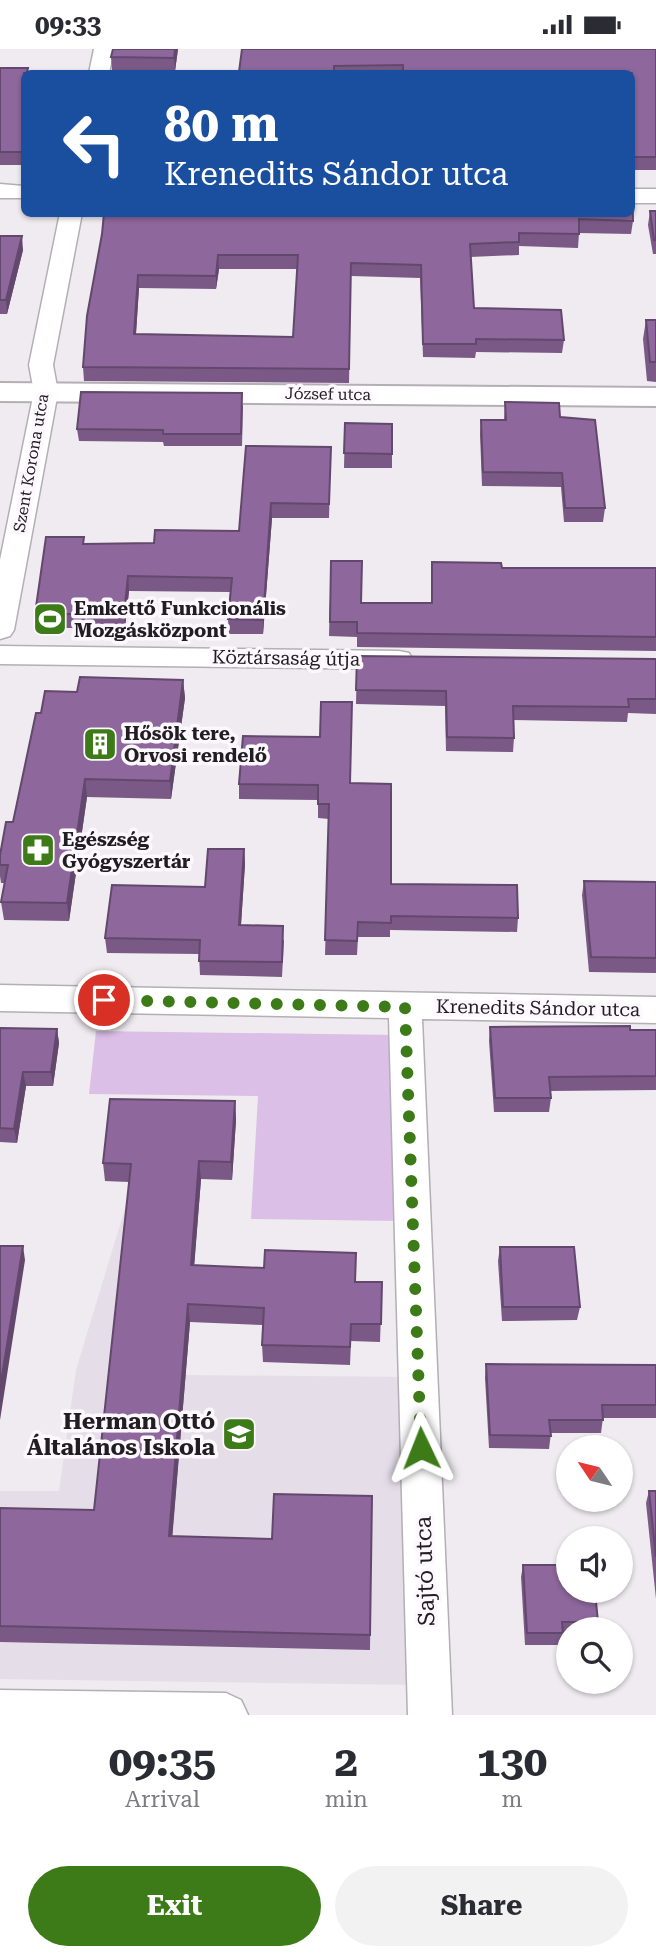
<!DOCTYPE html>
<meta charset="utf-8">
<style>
body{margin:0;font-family:"Roboto Serif",serif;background:#f2f2f3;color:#2b2b33;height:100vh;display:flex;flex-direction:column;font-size:26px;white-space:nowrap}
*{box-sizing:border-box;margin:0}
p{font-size:23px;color:#7c7c81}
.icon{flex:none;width:38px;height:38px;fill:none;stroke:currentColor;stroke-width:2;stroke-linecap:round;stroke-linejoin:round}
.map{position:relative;height:1666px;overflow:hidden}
.sheet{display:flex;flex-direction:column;background:#fff;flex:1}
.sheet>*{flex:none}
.hud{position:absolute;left:21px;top:21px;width:614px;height:147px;border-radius:10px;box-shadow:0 2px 5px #0004;background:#1a4fa0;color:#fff;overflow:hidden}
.needle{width:46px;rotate:305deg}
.tools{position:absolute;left:556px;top:1386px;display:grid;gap:14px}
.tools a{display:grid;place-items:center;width:77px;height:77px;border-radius:50%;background:#fff;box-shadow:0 2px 5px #0004;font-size:35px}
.pin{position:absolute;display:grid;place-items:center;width:60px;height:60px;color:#fff;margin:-30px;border:4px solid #fff;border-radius:50%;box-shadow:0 2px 7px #0007}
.me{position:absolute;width:77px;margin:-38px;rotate:358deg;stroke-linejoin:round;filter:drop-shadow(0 0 5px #0008)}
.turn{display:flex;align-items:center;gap:24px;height:147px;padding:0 28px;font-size:32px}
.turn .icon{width:91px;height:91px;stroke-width:2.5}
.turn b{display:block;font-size:49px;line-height:60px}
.eta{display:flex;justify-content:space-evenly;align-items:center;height:119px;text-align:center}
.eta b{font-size:42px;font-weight:700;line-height:49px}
.primary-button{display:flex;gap:14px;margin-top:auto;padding:14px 28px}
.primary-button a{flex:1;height:80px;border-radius:42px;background:#3c7b17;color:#fff;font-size:28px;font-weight:700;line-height:80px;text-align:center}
.primary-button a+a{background:#f2f2f3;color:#2b2b33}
.status{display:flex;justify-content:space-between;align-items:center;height:49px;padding:0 35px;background:#fff;direction:ltr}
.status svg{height:19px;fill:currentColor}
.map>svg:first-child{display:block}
.built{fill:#e5dde8}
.green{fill:#dbbfe6}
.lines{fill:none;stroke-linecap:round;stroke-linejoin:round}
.street-casing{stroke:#b3afb4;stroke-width:3}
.secondary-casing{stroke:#b3afb4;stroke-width:4}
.street{fill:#fff;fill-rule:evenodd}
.secondary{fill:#fff;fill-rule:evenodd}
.wall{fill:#7a5986;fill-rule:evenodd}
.shaded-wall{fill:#63486d}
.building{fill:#8e679c;stroke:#63486d;stroke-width:2;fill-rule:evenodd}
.route{stroke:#3c7b17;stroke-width:12;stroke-dasharray:0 21.6}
.labels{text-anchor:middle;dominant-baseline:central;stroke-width:7;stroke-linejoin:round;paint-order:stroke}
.far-street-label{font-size:16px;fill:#201e20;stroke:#fcf8fd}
.poi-label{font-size:19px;font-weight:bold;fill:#201e20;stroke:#fcf8fd;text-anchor:start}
.street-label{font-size:19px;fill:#201e20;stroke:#fcf8fd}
.near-poi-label{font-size:23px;font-weight:bold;fill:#201e20;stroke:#fcf8fd;text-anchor:end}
.near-street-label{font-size:23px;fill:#201e20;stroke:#fcf8fd}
</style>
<div class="status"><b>09:33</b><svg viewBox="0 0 49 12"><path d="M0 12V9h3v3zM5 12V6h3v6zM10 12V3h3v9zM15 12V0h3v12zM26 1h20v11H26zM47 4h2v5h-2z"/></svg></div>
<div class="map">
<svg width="656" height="1666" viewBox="0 0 656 1666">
<rect width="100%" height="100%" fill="#efebf0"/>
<path class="built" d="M113,1069L236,1071L232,1131L201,1130L185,1326L408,1328L419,1636L0,1630V1442H59L76,1321L133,1133L105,1132Z"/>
<path class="green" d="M96,982L397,986L399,1172L251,1170L258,1047L89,1045Z"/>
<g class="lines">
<g class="street-casing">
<g id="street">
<path d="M94,0H114L109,24H89Z"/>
<path d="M0,135L24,137V149H0Z"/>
<rect x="632" y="140" width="24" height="14"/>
<path d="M60,164H82L53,316L58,343L14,581L10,587L0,590V511L34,343L29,316Z"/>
<path d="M0,597L399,602L409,604L413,611L409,618L399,620L0,615Z"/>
<path d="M0,936L656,948V974L422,970L452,1666H408L389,969L0,962Z"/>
<path d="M0,1641L226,1644L241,1651L248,1666H0Z"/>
</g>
</g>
<g class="secondary-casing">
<path id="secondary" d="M0,334L656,339V357L0,352Z"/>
</g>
<use href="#street" class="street"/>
<use href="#secondary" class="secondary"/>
</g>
<g class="wall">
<path d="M113,0H178L175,22L112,21L111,8Z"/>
<path d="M242,0H656V121H632V24H239Z"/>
<path d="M0,19H28V23L24,24V116H0Z"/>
<path d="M650,162H656V205H653L648,176Z"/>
<path d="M632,164L633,172L631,185L579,184L578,199L519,197V206L470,208L474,259L564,291L562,304L476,303L475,309L423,308L420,229L351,227L349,334L84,332L83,318L102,185ZM219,220H298L293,288L136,285L139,239L216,240Z"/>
<path d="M0,187L23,201L7,265H0Z"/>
<path d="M646,271H656V333L647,332L643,290Z"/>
<path d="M505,353L560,368L605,459L603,473H564L561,438L482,437L480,385L481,371H504Z"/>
<path d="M243,356L242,397H164L163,393L79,392L77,380Z"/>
<path d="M345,374L392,375V419H344Z"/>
<path d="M331,398L329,469H272L263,585H229L228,570L230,543L129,542L125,579H37L35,565L84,488V495L154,494L239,482Z"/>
<path d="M331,512L361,554H431L432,513L502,519H656V602L357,598V588L329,587Z"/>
<path d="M357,607L656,610V665L628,664L627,673L513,671L514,689L513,703L446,702L445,657L356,655Z"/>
<path d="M183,631L185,649L171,750L87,748L69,872L4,871L1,853L5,834H1L0,827V806L13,773L41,664L77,643Z"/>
<path d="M350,734L391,835L518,869L517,883L390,881V888H358L357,906H325L329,770L318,769V751L239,750V735Z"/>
<path d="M244,800L245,815L241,876L284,891L282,928L200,926L199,905L107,904L105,889L205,838Z"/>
<path d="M584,832L656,833V924L589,923L582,846Z"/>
<path d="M490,978L656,981V1041L550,1042L551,1049L549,1063H494L489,992Z"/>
<path d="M0,979L57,980L59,994L53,1037H26L17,1094L0,1093Z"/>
<path d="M235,1052L236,1071L232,1131L201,1130L194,1216L355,1233H382L380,1293L351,1292L350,1316L263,1313L262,1296L263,1276L190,1273L172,1488L272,1490L372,1447L370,1601L0,1593V1459L94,1461L129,1133L105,1132L103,1114Z"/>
<path d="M500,1198L580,1258L577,1271L502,1272L498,1212Z"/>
<path d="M486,1315L656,1316V1369H603L601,1384H551L549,1400L489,1399L485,1329Z"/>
<path d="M649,1442H656V1550L646,1454Z"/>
<path d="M523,1516L598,1573L597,1580H569V1585H563L561,1596H525L521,1528Z"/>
</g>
<g class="shaded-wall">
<path d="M175,0H178L175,22L174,9Z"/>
<path d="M22,187L23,201L7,265L6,251Z"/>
<path d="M218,206L219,220L216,240V227Z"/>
<path d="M138,226L139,239L135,299L134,285Z"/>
<path d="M271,454L272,469L263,585V571Z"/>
<path d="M128,527L129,542L125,579L124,565Z"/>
<path d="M183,631L185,649L171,750L170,732Z"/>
<path d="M85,730L87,748L69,872L67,854Z"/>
<path d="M244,800L245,815L240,890L239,876Z"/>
<path d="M57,980L59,994L53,1037L51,1023Z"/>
<path d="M23,1023L26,1037L17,1094L14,1080Z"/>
<path d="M235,1052L236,1071L232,1131L231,1113Z"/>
<path d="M199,1112L201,1130L193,1233L191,1216Z"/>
<path d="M23,1197L25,1211L0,1371V1339Z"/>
<path d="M188,1255L190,1273L171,1504L169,1487Z"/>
</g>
<g class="building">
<path d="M113,0H175L174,9L111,8Z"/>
<path d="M242,0H656V108H632V24H403V16L334,17V24H258V23H239Z"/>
<path d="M0,19H28L27,23H44L43,24H24V103H0Z"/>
<path d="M632,125L633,172L579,170V185L519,184V193L470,195L474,259L561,261L564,291L476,290V295H423L421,216L351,214L349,320L83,318L87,267L102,185L104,164H632ZM218,206H298L293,288L134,285L138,226L216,227Z"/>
<path d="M650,162H656V191H654Z"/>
<path d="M0,187H22L6,251H0Z"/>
<path d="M646,271H656V313H650Z"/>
<path d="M81,343L242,344L241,385H163V381L77,380Z"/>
<path d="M505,353L559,354L560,368L595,371L605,459H565L562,424L483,423L481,371H506Z"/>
<path d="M345,374L392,375V405L344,404Z"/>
<path d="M246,397L331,398L329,455L271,454L263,571L228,570L232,529L128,527L124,565H35L46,488H84L83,495L154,494L155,481L239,482Z"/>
<path d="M331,512H362L361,554H432V513L501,514L502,519H656V588L357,584V573H330Z"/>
<path d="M357,607L656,610V650H628L629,658L513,657L514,689L447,688L446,642L356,641Z"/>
<path d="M80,628L183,631L170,732L85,730L67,854L1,853L8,816H0V806L6,773H13L36,664H41L45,642L77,643Z"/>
<path d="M321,653H352L350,734L391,735V835L517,836L518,869L391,867V874L358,873L357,892L325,891L329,755H318V736L239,735L243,687L320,688Z"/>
<path d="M208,800H244L239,876L283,877L282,913L199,912L200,891L105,889L112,836L205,838Z"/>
<path d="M584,832L656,833V909L591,908Z"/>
<path d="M630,977V981H656V1027L549,1028L551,1049H495L490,978Z"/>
<path d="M0,979L57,980L51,1023H23L14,1080L0,1079Z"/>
<path d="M110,1050L235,1052L231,1113L199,1112L191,1216L264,1219L265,1201L356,1204L355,1233H382L381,1275H351L350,1298L262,1296L264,1259L188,1255L169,1487L272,1490L274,1445L372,1447L370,1586L0,1577V1459L94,1461L131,1115L103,1114Z"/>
<path d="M0,1197H23L0,1339Z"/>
<path d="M500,1198H574L580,1258H503Z"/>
<path d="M486,1315L656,1316V1356H602L603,1371H549L551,1387L490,1386Z"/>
<path d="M649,1442H656V1508Z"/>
<path d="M523,1516H569V1542H595L598,1573H562L563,1584H527Z"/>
</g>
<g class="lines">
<path class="route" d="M104,951L405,958L421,1399"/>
</g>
<defs>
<g id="stadium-square" transform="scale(1.75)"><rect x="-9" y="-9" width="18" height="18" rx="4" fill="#3c7b17" stroke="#fcf8fd"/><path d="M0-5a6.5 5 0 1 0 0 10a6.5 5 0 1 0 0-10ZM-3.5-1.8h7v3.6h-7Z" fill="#fff"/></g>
<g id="building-square" transform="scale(1.75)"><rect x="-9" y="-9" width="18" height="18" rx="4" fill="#3c7b17" stroke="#fcf8fd"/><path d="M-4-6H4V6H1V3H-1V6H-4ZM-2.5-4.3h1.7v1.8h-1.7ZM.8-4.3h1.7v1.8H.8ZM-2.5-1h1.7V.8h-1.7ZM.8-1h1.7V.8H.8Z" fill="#fff"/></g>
<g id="pharmacy-square" transform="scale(1.75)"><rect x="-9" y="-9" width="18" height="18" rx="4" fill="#3c7b17" stroke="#fcf8fd"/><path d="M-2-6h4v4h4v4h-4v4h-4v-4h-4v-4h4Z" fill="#fff"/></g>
<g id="school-square" transform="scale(1.75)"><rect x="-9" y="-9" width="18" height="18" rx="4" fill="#3c7b17" stroke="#fcf8fd"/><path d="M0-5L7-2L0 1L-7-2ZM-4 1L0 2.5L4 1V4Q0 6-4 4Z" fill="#fff"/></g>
</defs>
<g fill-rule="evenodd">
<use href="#stadium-square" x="50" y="570"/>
<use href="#building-square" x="100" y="695"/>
<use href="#pharmacy-square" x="38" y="801"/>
<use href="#school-square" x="239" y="1385"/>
</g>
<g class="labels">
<g class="far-street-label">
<text transform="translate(328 345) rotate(1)">József utca</text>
<text transform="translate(31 414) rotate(-80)">Szent Korona utca</text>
</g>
<g class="poi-label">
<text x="74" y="559">Emkettő Funkcionális<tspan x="74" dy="22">Mozgásközpont</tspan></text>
<text x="124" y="684">Hősök tere,<tspan x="124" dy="22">Orvosi rendelő</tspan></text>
<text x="62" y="790">Egészség<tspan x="62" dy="22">Gyógyszertár</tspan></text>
</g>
<g class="street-label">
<text transform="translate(286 609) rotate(1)">Köztársaság útja</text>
<text transform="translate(538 959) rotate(1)">Krenedits Sándor utca</text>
</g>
<g class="near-poi-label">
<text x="215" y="1372">Herman Ottó<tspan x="215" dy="26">Általános Iskola</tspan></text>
</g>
<g class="near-street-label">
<text transform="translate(425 1522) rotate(-92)">Sajtó utca</text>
</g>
</g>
</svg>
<div class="tools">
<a><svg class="needle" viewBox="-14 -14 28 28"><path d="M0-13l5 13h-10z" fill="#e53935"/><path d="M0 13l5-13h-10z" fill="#7c7c81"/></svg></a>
<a><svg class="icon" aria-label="sound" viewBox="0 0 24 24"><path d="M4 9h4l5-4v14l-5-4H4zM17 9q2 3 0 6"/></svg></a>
<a><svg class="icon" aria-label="search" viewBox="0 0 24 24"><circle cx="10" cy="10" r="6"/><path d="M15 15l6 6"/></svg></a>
</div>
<div class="pin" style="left:104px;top:951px;background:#d93025"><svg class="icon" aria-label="arrive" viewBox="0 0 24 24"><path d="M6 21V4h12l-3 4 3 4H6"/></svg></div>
<svg class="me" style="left:421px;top:1399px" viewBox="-20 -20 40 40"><path d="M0-17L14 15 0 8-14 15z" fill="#3c7b17" stroke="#fff" stroke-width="4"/></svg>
<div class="hud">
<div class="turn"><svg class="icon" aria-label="left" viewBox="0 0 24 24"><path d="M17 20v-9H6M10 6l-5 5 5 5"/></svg><div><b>80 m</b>Krenedits Sándor utca</div></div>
</div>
</div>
<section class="sheet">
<div class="eta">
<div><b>09:35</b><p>Arrival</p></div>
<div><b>2</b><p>min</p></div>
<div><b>130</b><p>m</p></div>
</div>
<div class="primary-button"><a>Exit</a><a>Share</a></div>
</section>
